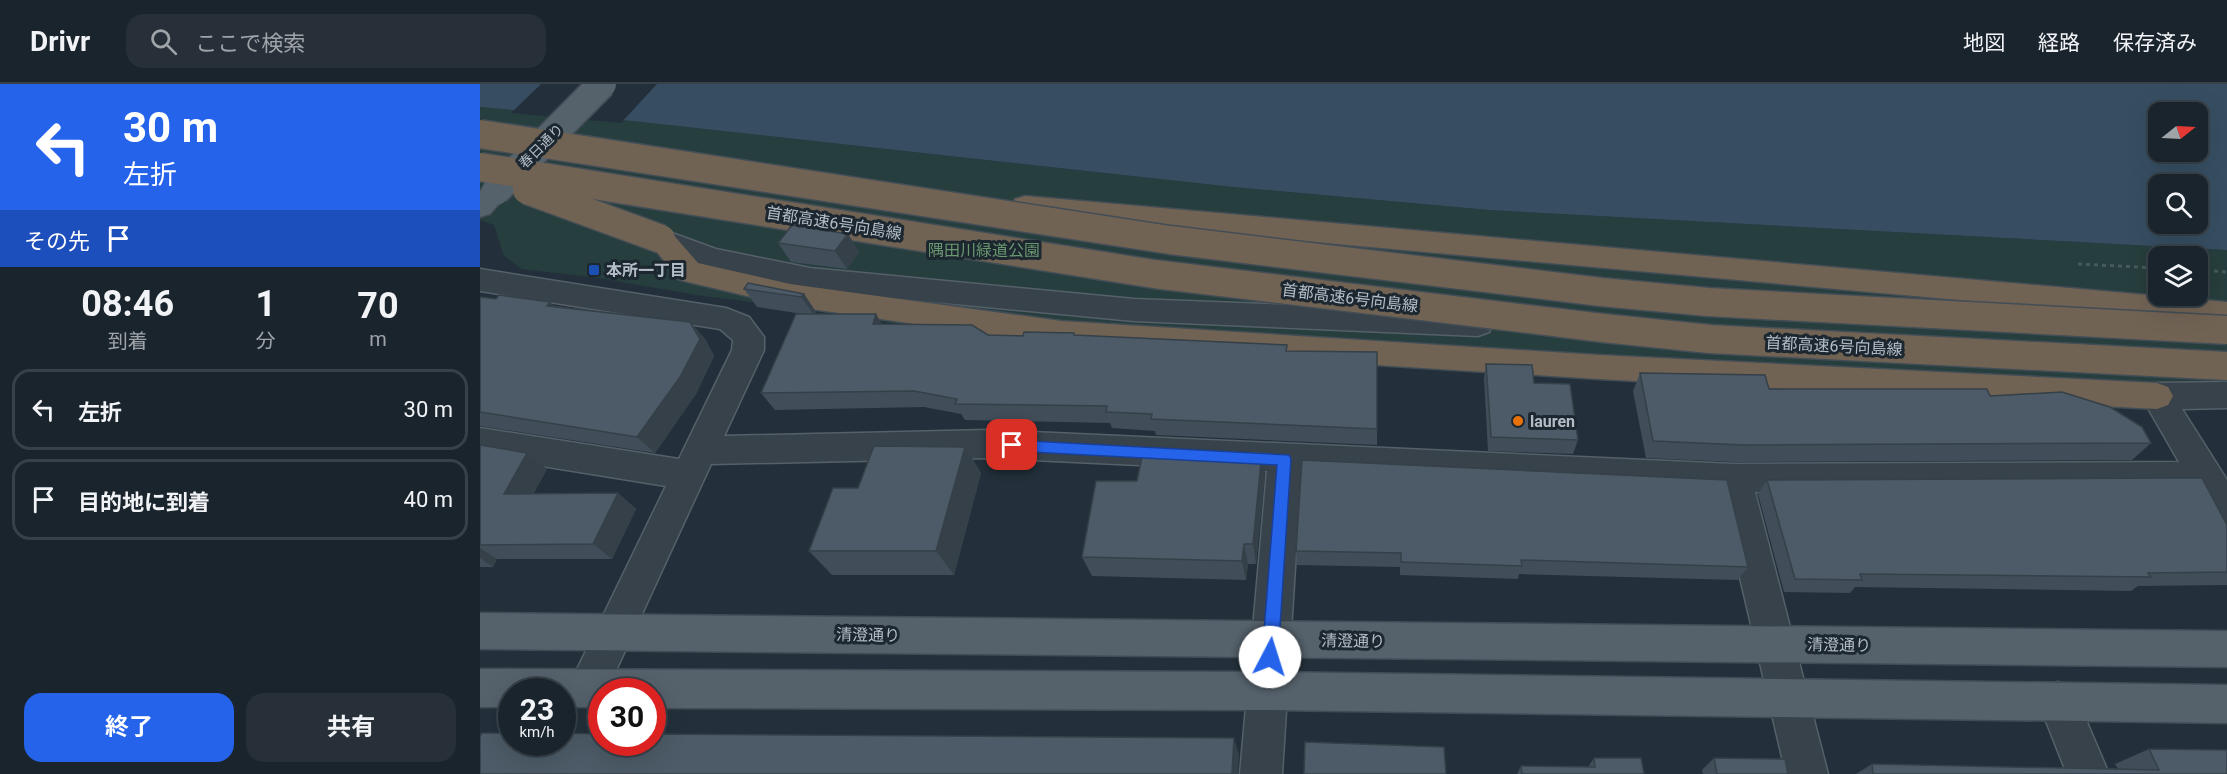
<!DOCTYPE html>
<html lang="ja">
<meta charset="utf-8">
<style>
body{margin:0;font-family:Roboto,"Noto Sans JP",sans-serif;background:#273038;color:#f1f3f6;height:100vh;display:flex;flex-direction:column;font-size:22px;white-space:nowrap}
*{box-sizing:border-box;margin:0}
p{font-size:20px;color:#9fa4a9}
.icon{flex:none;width:33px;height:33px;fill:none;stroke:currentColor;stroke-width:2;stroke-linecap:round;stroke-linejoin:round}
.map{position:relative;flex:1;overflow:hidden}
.drawer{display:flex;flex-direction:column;background:#1a242c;width:480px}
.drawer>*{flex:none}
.guide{background:#2563eb;color:#fff;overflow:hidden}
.needle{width:39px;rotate:72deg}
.fabs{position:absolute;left:1668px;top:18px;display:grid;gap:12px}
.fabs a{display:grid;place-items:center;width:60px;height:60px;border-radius:12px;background:#1a242c;box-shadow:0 6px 24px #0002,0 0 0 2px #384148;font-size:30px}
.speed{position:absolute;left:18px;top:594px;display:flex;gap:12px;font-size:30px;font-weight:700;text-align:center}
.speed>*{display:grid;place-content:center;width:78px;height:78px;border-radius:50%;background:#1a242c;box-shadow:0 6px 24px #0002,0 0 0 2px #384148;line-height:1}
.speed small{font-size:15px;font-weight:400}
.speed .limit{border:9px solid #d22;background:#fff;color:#111}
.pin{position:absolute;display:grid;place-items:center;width:51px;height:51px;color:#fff;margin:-26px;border-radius:12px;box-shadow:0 3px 9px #0006}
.me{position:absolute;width:66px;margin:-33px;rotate:5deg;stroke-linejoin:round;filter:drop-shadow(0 0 4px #0008)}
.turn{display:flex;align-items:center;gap:21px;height:126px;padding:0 24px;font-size:27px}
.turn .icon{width:78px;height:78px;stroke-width:2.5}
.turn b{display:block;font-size:42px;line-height:51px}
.then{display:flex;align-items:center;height:57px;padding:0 24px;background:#0003;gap:12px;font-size:22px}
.eta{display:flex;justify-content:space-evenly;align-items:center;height:102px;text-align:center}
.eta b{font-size:36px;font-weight:700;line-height:42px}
.cta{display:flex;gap:12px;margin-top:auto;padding:12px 24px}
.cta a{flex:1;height:69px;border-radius:18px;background:#2563eb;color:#fff;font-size:24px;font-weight:700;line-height:69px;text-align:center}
.cta a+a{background:#273038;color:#f1f3f6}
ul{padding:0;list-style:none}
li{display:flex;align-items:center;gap:18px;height:81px;margin:0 12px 9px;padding:0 12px;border:3px solid #384148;border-radius:18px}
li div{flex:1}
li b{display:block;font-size:22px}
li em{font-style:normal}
header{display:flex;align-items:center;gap:36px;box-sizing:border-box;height:84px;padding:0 30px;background:#1a242c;border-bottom:2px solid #384148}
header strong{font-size:28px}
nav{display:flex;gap:33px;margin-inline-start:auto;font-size:21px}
.search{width:420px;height:54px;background:#273038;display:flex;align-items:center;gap:15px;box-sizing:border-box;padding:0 21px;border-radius:18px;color:#9fa4a9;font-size:22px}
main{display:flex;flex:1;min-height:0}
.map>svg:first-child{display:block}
.green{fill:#263e3d;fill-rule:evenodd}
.water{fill:#374e62;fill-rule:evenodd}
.pier{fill:#23303b}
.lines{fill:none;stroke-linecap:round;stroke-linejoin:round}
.minor-casing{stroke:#556069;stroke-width:3}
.major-casing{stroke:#404b54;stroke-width:3}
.highway-casing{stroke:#424d56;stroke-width:3}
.path{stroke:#455a5b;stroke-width:3;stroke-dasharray:4 4;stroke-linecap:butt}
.minor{fill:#37424b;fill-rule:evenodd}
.major{fill:#55616b;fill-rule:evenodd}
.highway{fill:#716354;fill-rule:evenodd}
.major-bridge-casing{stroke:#404b54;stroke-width:31;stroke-linecap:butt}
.highway-bridge-casing{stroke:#424d56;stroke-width:31;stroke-linecap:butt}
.major-bridge{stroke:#55616b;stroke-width:28}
.highway-bridge{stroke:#716354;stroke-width:28}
.wall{fill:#414e59}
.shaded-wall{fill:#354048}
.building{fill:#4c5b67;stroke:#354048;stroke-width:1.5}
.route{fill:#2563eb;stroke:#184099;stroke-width:1.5}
.transit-dot{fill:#1a4fb4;stroke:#1c2730;stroke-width:2}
.food-dot{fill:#e8710a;stroke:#1c2730;stroke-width:2}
.labels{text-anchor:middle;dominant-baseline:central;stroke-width:6;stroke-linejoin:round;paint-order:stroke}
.far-street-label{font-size:14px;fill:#b3bdc7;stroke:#1c2730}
.street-label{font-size:16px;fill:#b3bdc7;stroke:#1c2730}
.park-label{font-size:16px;fill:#6a976f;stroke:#1c2730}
.poi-label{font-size:16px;font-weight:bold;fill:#b3bdc7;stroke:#1c2730;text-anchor:start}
</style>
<header>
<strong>Drivr</strong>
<div class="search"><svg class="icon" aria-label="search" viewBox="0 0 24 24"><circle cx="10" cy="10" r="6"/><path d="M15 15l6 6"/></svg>ここで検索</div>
<nav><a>地図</a><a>経路</a><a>保存済み</a></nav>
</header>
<main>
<section class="drawer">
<div class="guide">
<div class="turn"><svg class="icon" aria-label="left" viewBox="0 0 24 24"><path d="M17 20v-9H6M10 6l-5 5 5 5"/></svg><div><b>30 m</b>左折</div></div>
<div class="then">その先<svg class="icon" aria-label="arrive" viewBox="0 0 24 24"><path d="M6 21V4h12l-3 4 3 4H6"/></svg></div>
</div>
<div class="eta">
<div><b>08:46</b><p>到着</p></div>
<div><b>1</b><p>分</p></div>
<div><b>70</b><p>m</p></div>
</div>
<ul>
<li><svg class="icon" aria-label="left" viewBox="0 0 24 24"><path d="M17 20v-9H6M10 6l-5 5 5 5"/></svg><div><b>左折</b></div><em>30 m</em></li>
<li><svg class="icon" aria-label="arrive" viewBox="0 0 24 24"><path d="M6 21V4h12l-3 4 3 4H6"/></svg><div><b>目的地に到着</b></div><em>40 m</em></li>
</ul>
<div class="cta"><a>終了</a><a>共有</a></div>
</section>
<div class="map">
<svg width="1747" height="690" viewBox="0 0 1747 690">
<rect width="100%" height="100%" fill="#23303b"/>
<path class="green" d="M0,23L152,37L753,103L1009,126L1747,166V305H1306L917,283L493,255L360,229L216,211L119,194L42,185L24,172L14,141L0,136ZM1678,172H1718V212H1678Z"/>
<path class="water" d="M0,0H1747V166L1009,126L753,103L152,37L0,23ZM1678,28H1718V68H1678ZM1678,100H1718V140H1678Z"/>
<path class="pier" d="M61,0H177L141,39L31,29Z"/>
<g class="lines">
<g class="minor-casing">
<g id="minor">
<path d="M181,145L236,165L330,184L654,215L998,228L1009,232L1013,240L1009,248L998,252L654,237L330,206L231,184L171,162L167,155L171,148Z"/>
<path d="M0,185L246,224L269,233L284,253V266L244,352L509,346L1254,380L1699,378L1661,312L1666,303L1677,299L1747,298V324L1702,325L1747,396V441L1735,437L1717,406L1275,408L1348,690H1306L1240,408L821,388L802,690H760L787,387L509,374L231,380L126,608H122V618L108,623L94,617L88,604L186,402L0,372V344L199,375L252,266L253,256L240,245L0,207Z"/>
<path d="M1578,598L1592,603L1629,690H1587L1558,617L1564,603Z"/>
</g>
</g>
<g class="major-casing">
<g id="major">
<path d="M16,98L26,100L30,107L10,130L0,133V107L6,100Z"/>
<path d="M0,529L1747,547V583L0,565Z"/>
<path d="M0,585L786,588L1747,601V639L786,626L172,624V608H122V623H82V608H32V623H0Z"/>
</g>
</g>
<g class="highway-casing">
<g id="highway">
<path d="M545,112L1747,218V240L545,132L535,129L531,122L535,115Z"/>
<path d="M181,145L191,148L218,179L310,200L581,237L1119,271L1677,299L1688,303L1693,312L1688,321L1677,325L1119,295L581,261L310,222L208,198L198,195L167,155L171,148Z"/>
</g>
</g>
<g class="path">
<path d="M1598,180L1678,184"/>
<path d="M1718,186L1747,188"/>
</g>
<use href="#minor" class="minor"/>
<use href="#major" class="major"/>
<use href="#highway" class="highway"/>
<g class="major-bridge-casing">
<path id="major-bridge" d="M16,107L122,0"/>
</g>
<g class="highway-bridge-casing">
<g id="highway-bridge">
<path d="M0,50L690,156L1121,208L1228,218L1747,246"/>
<path d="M0,83L674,190L1123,244L1230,255L1747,282"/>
<path d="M47,106L181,155"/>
</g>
</g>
<use href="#major-bridge" class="major-bridge"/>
<use href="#highway-bridge" class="highway-bridge"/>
</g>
<g class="wall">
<path d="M368,150L379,168L367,185L311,178L298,159Z"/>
<path d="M264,205L324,210L336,228L335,230L402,240L508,251L595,252L807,261V267L897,345V361L676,351L675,347L632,344L630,339L485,336L481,330L444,323L295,326L281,309L323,230L277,223Z"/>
<path d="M0,213L210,238L225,255L234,272L216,310L175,369L0,342Z"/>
<path d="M1006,280L1054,299L1098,356L1093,370L1008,367L1004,295Z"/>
<path d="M1160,289L1289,305L1510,312L1671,359L1652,376L1254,378L1166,374L1153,307Z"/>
<path d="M0,361L47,369L67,385L53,410L138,409L156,425L132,475H17L13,483H0Z"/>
<path d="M485,363L501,389L474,491H352L329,467Z"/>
<path d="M822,376L1268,483L1258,496L1039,490L1038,495L920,491V483L817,481L816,467Z"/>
<path d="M785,389L776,480H768L766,496L612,492L602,473L657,397Z"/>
<path d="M1287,396L1747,441V501L1658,502L1651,507L1375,503L1370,509L1304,508L1278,410Z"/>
<path d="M1669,665L1747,690H1376L1392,680L1638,685L1635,680Z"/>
<path d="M1114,674L1164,690H1037L1041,682L1108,683Z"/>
<path d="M1234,674L1308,690H1223L1222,686Z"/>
</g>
<g class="shaded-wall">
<path d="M368,150L379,168L367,185L355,167Z"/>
<path d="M324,210L336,228L334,231L321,213Z"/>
<path d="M70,218L88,235L67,222Z"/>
<path d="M396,230L407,248L393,240Z"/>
<path d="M210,238L225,255L234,272L216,310L175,369L157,353Z"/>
<path d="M485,363L501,389L474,491L456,467Z"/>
<path d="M782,368L785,389L776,480L773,460Z"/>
<path d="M47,369L67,385L45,426L24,410Z"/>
<path d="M138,409L156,425L132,475L113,460Z"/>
<path d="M764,460L768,480L766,496L762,477Z"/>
<path d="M0,464L17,475L13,483L0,474Z"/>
<path d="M754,654L759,671L758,690H752Z"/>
</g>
<g class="building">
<path d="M312,141L368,150L355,167L298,159Z"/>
<path d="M268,199L324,210L321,213L264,205Z"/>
<path d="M19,211L70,218L67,222L210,238L220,255L200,293L157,353L0,328V213L16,215Z"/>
<path d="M316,230H396L393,240L492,241L508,251L543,252L544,248L594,249V251L807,261L806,267L897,268V345L671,335L672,330L626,328L627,322L475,320L477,315L434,307L281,309Z"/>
<path d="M1006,280L1052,281L1054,299L1090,300L1098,356L1011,353Z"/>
<path d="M1160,289L1285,291L1289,305H1507L1510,312L1582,308L1630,323L1662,343L1671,359L1264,361L1173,357Z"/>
<path d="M0,361L47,369L24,410L138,409L113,460L0,461Z"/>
<path d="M394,362L485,363L456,467H329L353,404H378Z"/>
<path d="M664,363L782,368L773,460H764L762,477L602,473L616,397H657Z"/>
<path d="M822,376L1247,396L1268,483L1041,476L1042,482L921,478V469L816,467Z"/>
<path d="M1688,394H1722L1747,441V488L1668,489L1671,493L1380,490L1382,496L1315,495L1287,396Z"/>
<path d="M2,649H32V658H82V649L122,650V658H172V650L754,654L752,690H0V652Z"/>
<path d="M825,658L964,663L966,690H824Z"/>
<path d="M1669,665L1747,666V690H1393L1392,680L1679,686Z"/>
<path d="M1114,674H1161L1164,690H1042L1041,682L1115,683Z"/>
<path d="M1234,674L1305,675L1308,690H1237Z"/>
</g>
<path class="route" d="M532,356L809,371L811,375L798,573L795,578L790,580L784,578L782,573L797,381L532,367L527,365L525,361L527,357Z"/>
<rect class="transit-dot" x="108" y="180" width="12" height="12" rx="3"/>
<circle class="food-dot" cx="1038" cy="337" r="6"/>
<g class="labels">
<g class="far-street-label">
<text transform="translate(61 62) rotate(-45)">春日通り</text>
</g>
<g class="street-label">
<text transform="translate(354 139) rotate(9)">首都高速6号向島線</text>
<text transform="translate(870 214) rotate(7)">首都高速6号向島線</text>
<text transform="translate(1354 262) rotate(3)">首都高速6号向島線</text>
<text transform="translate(388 551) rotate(1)">清澄通り</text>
<text transform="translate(873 557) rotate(1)">清澄通り</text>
<text transform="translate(1359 561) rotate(1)">清澄通り</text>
</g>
<g class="park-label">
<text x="504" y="166">隅田川緑道公園</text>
</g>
<g class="poi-label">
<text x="126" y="186">本所一丁目</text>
<text x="1050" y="337">lauren</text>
</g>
</g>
</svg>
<div class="fabs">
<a><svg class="needle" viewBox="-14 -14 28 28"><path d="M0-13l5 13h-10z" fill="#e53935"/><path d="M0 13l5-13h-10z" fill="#9fa4a9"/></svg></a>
<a><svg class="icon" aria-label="search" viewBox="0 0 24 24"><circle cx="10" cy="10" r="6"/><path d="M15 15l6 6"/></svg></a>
<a><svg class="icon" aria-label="layers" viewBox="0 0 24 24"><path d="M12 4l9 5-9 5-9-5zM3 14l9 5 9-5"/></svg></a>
</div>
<div class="speed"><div>23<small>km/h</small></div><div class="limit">30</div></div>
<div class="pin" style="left:532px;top:361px;background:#d93025"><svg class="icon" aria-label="arrive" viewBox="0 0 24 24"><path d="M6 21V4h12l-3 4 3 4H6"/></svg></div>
<svg class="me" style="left:790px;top:573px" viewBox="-20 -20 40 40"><circle r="19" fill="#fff"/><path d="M0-13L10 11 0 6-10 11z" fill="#2563eb"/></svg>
</div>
</main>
